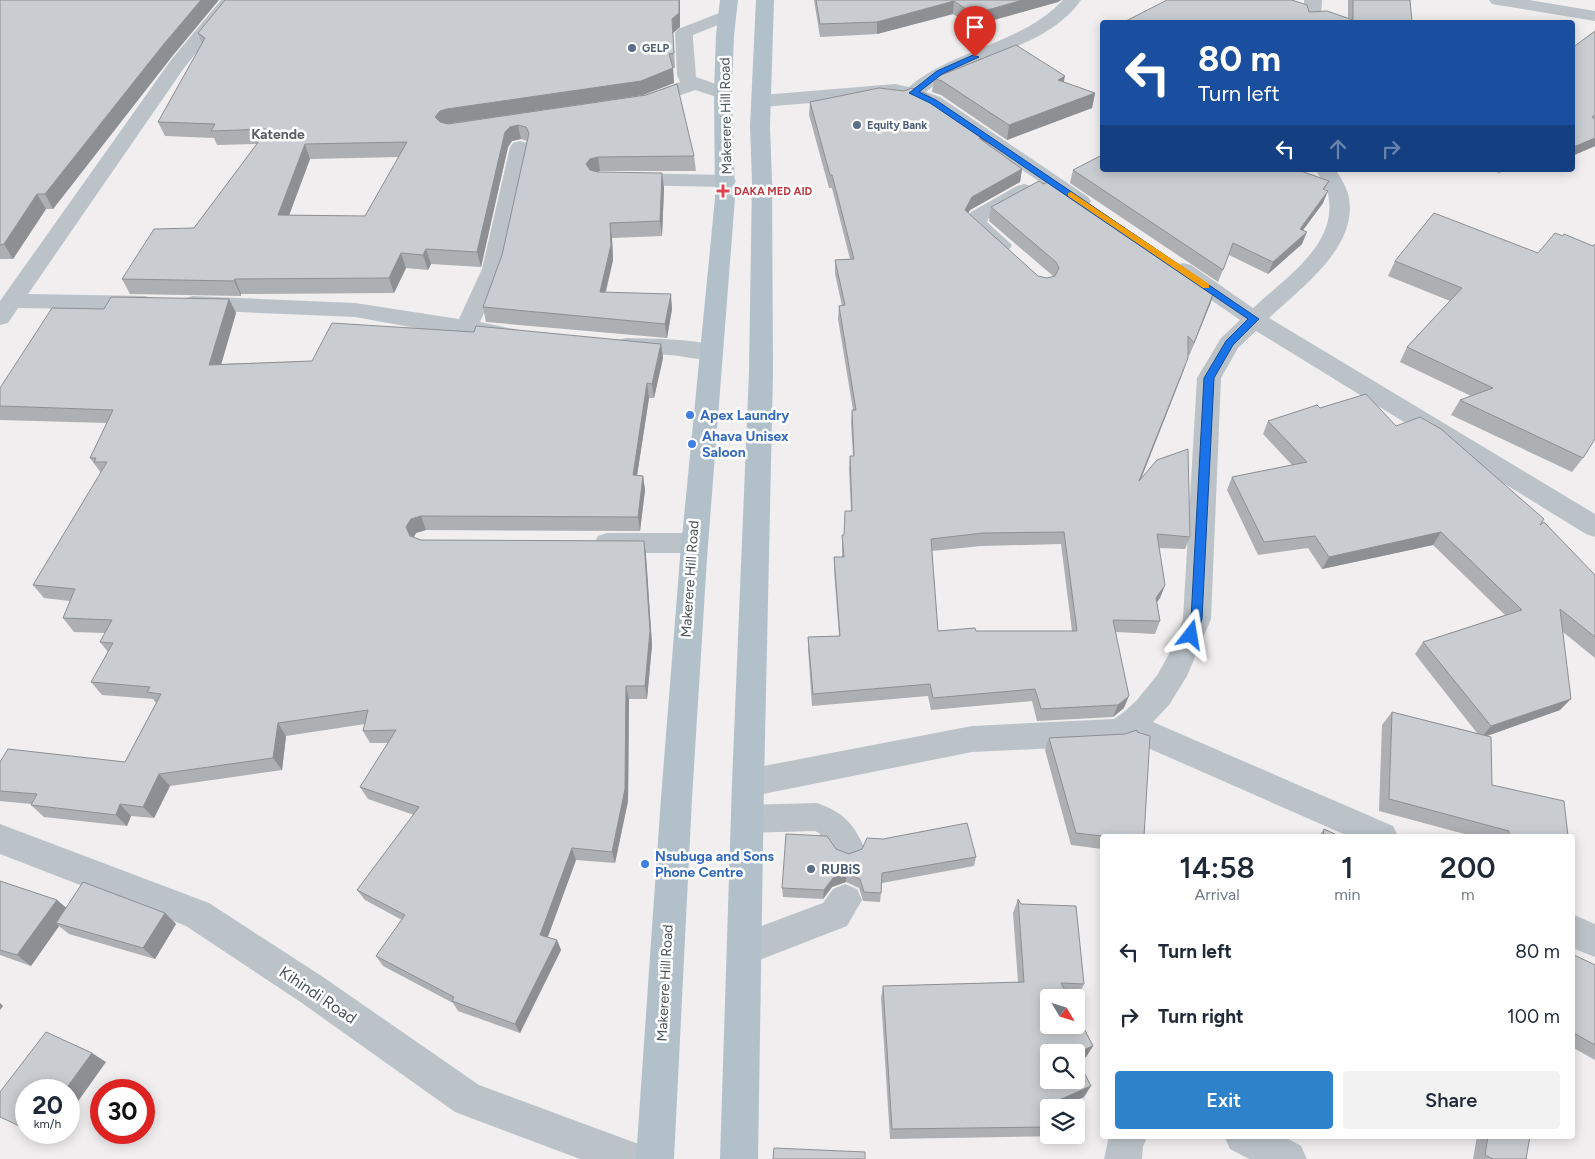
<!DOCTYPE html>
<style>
body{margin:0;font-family:Figtree,sans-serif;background:#f2f2f3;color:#1f2937;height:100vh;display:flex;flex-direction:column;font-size:19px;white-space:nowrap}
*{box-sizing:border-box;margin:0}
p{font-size:16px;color:#747a83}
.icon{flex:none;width:28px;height:28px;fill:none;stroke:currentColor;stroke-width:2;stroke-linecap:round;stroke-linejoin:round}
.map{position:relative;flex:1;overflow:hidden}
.drawer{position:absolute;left:1100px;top:834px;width:475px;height:305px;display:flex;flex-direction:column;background:#fff;border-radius:5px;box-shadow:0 2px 12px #0003}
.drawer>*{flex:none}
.top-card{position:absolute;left:1100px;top:20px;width:475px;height:152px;border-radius:5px;box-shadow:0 2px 12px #0003;background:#1a4fa0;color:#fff;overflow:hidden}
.needle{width:32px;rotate:128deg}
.controls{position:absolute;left:1040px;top:989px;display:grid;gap:10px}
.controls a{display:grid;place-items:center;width:45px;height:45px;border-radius:5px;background:#fff;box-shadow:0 2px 12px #0003;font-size:25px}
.speed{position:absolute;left:15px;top:1079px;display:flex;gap:10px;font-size:25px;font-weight:700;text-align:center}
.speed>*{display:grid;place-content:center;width:65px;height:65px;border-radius:50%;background:#fff;box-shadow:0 2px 12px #0003;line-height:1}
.speed small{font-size:12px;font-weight:400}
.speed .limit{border:8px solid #d22;background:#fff;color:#111}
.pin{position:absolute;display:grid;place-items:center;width:42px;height:42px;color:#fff;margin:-51px -21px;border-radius:50% 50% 50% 0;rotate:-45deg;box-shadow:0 0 5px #0007}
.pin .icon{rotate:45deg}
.me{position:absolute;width:55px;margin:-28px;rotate:14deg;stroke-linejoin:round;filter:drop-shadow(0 0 4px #0008)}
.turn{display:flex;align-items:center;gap:18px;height:105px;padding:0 15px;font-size:22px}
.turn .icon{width:65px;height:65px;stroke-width:2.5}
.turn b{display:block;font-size:35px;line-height:42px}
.lanes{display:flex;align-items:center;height:48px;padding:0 15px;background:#0003;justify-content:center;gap:25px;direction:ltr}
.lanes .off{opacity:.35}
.eta{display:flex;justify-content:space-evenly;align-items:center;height:85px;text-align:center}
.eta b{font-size:30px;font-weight:600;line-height:35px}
.primary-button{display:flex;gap:10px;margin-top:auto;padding:10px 15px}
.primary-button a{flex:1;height:58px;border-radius:5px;background:#2e82ca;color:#fff;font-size:20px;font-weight:600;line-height:58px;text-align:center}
.primary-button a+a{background:#f2f2f3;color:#1f2937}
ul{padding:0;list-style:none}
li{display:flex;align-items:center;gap:15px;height:65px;padding:0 15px}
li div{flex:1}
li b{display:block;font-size:19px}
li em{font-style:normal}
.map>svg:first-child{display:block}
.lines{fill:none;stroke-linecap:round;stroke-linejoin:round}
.minor{fill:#bbc3c9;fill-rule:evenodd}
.major{fill:#b1c0c9;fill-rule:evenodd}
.wall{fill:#adafb3;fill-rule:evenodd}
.shaded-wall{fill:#8d8f92}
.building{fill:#c9ccd0;stroke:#8d8f92;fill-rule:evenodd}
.route{fill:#1a73e8;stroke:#114b97}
.slow{fill:#f59e0b}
.service-dot{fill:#5c6f8a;stroke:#fff;stroke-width:2}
.health-dot{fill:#e0444e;stroke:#fff;stroke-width:2}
.shop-dot{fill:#3f7fe0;stroke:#fff;stroke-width:2}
.labels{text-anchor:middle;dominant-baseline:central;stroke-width:5;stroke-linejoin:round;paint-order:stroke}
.far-service-label{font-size:11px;font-weight:bold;fill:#4e5e75;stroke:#fff;text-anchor:start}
.far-health-label{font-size:11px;font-weight:bold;fill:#be3a42;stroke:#fff;text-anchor:start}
.street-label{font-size:14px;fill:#485359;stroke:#fff}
.far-quarter-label{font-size:14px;font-weight:bold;fill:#5b5f62;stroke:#fff}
.shop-label{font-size:14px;font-weight:bold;fill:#366cbe;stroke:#fff;text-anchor:start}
.service-label{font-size:14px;font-weight:bold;fill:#4e5e75;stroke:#fff;text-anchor:start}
.near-street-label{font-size:16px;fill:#485359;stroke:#fff}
</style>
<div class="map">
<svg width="1595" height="1159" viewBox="0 0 1595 1159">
<rect width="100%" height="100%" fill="#f0eeee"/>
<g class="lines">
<g class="minor">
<path d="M221,0H239L184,68L28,294L145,296L153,298L156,303L153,308L145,310L18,308L8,323L0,325V301L171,60Z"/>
<path d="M1063,0H1081C1045,51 972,53 926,92L940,97L1088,197L1091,201L1088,205L1081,207L1074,205L926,105L909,98L895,96L762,107L755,105L752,101L755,97L762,95L895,84L909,87C956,48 1022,44 1063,0Z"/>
<path d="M1304,0H1322L1321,22H1305Z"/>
<path d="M1489,0H1529L1595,11V21L1498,5L1492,4Z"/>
<path d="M727,10L733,11L736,15L733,19L693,35V39L696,77L730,89L732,93L730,97L723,99L695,90L650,106L643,108L636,106L633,102L636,98L680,82L677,75L675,33L678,29Z"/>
<path d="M520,141L527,143L530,147L504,269L480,322L519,330L523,335L519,340L511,343L466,337L355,317L193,310L185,308L182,303L185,298L193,296L355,303L459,319L482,269L510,147L513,143Z"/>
<path d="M1316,170H1336C1340,177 1346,186 1348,194C1361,245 1302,287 1269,318L1595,514V537L1586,534L1256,331L1238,348L1221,378L1211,619L1187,676L1169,705L1153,722L1393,826L1398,836H1348L1132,741L1120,745L972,752L748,797L737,793L732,783L737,773L748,769L972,726L1114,719L1124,712L1137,700L1158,674L1170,652L1183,619L1197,378L1221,338L1240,320L1175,275L1172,270L1175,265L1183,263L1191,265L1253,308C1285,278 1339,244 1328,194C1326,186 1320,178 1316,170Z"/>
<path d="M625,173L726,175L733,177L736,181L733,185L726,187L625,185L618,183L615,179L618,175Z"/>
<path d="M1024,184L1031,186L1034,190L1031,194L988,219L987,222L1012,245L1009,250C991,254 981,238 969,228L965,223L971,212L1017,186Z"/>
<path d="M626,338C656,339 688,338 717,346L721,352L717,358C702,362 686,356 670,355C653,354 634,356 618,352L614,346L618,340Z"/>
<path d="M607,533H693L702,536L706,543L702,550L693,553H607L598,550L594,543L598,536Z"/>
<path d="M817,803C842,812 853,822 864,847L859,858L848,862L837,858L819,833L815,831L747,833L736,829L731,819L736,809L747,805Z"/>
<path d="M0,824L209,903L323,977L479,1085L644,1146L650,1159H580L455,1112L299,1001L186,926L0,854Z"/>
<path d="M845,884L857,889L862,900L847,926L744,966L732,961L727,949L732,937L823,903L833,889Z"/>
<path d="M1572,914L1595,924V957L1572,948Z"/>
<path d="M1109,1136H1148L1143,1146L1142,1159H1104Z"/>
<path d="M1224,1136H1283L1301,1146L1307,1159H1249L1230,1149Z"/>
</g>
<g class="major">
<path d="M720,0H738L734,35L732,93L735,198L707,558L692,798L674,1159H636L661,798L680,558L715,198L714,93L716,35Z"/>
<path d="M756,0H774L770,126L772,181L773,372L764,783L758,1159H720L732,783L749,372L752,181L750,126Z"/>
</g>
</g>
<g class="wall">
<path d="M0,0L170,59L53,209H46L13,259H0Z"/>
<path d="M814,0H1061L1058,2L972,26L953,14L877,34L820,37Z"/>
<path d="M1348,0H1410L1412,22H1124L1309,12L1348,18Z"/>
<path d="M680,27L673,33L675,68H673L674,83L643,95L447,124L646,95L694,156L696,171H600L597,172L664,188L662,236L612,238L613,260L606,292L672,309L667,338L486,322L483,307L502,255L527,141L521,139L512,141L508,147L481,267L431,264L428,270L406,268L394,293L241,294V296L130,294L122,279L194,228L257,144L217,145L214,138L165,136L158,122L202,44L198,33ZM399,157L365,216L289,215L310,159Z"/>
<path d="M1595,31V146L1572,156V48Z"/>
<path d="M934,78L1064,82L1095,93L1092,108L1007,140L941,95L932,92Z"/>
<path d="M810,102L986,143L1022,169L1020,182L970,210L968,213L1038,276L1047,278L1053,276L989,221L991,207L1211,302L1189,356L1188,354L1183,372L1141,479L1190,537L1185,549L1159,548L1165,585L1160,598L1157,602L1160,621L1155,634L1116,632L1124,708L1113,717L1037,721L1032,701L931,710L928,696L812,706L808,649V637L839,636L834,570V557H842V535H844L851,511L849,469L850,456H853L851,423L852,410H853L838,319L839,306H842L835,274V260L850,259L832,188H829L809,115ZM1061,544L1072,631H938L932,551L981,546Z"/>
<path d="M1073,170H1307L1305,173L1329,181L1325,190L1323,203L1303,230L1302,244L1268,274L1229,255L1218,282L1070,183Z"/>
<path d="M1488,170H1502L1500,173Z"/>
<path d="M1434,213L1583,458L1572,472L1451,415L1460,400L1471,396L1400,362L1407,347L1450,301L1388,276L1395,261Z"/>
<path d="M229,299L236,313L221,364L312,361L661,344L663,358L654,398H649L637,475L643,476L645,490L640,531L426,530L416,533L414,538L421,540L644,541L646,555L652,645L647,699H629L628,801L615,863L576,860L547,937L557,940L561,950L520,1033L458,1011L453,1003L383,966L376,956L402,920L365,900L357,890L414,815L368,799L360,787L388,743H370L363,731L365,724L286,736L282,770L170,786L154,818L131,816L127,826L44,817L31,805V804L0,801V762H125L156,703L153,699L102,695L91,682L108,652L100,642L105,633L74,632L63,618L70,601L44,598L33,585L101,473L90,458L107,423L0,420V388L104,309Z"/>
<path d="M1320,408L1396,426L1540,525L1595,575V658L1563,632L1560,710L1487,736L1492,785L1568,836H1472L1379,811L1382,725L1392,712L1477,733L1415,654L1423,642L1505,615L1433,545L1322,569L1308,548L1258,555L1227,490L1232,477L1292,465L1263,434L1268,421Z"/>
<path d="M1049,738L1102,836V849L1071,845L1045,750Z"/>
<path d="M1324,829L1339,836H1319Z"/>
<path d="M836,849L849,854L976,857L974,866L882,883L880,902L863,901L859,888L846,882L832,887L823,899L783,897L782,888Z"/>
<path d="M0,881L57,900L66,908L165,913L176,924L155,959L69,934L59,926L31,966L0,955Z"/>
<path d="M1018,899L1084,984L1078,996H1068L1093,1046L1086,1057L1078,1060L1084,1097L1049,1108V1135H1066L1065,1136L890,1139L881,998L883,986L1018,982L1013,913Z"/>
<path d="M1572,954L1595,965V1060L1572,1047Z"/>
<path d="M1477,1136H1530L1526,1159H1473Z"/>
</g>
<g class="shaded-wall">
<path d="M201,0H219L170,59L53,209L45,194L163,45Z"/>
<path d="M679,0H680V27L673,33L675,68L672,19Z"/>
<path d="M1023,0H1061L1058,2L972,26L973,14Z"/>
<path d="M954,1L953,14L877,34V22Z"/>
<path d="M673,68L674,83L643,95L451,123L443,125L439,131L435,117L440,111L447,109Z"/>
<path d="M1065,76L1062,90L1058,80Z"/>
<path d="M1095,93L1092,108L1007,140L1009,125Z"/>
<path d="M518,125L521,139L512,141L508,147L481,267L477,252L505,132L510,127Z"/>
<path d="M987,135L986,148L979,138Z"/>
<path d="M1595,138V146L1572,156V153L1576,146Z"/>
<path d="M305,144L310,159L284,229L278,215Z"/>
<path d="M598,157L600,171L592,173L586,164L590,159Z"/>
<path d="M1022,169L1020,182L970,210L963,223L965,210L972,197Z"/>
<path d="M662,173L664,188L662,236L660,221Z"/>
<path d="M1328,191L1323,203L1295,241L1300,229Z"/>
<path d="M37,194L46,209L13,259L4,244Z"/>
<path d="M610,223L612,238L613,260L602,306L600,292Z"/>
<path d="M1307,232L1302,244L1268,274L1273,262Z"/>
<path d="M426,249L431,264L428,270L423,255Z"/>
<path d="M401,253L406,268L394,293L389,278Z"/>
<path d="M235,279L241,294V296L234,281Z"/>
<path d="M1215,289L1211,302L1189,356L1194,343Z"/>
<path d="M671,294L672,309L667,338L665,324Z"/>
<path d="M229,299L236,313L217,379L209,365Z"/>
<path d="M661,344L663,358L654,398L652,384Z"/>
<path d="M1188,358L1183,372L1135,494L1139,481Z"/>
<path d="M647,383L649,398L635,489L633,475Z"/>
<path d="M643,476L645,490L640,531L638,517Z"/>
<path d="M421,516L426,530L416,533L411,541L406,527L411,519Z"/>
<path d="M1441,532L1433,545L1322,569L1329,557Z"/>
<path d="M644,541L646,555L652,645L647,699L645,686Z"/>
<path d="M1165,585L1160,598L1151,610L1156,598Z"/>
<path d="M626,686L629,699L628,801L615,863L612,852Z"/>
<path d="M1129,696L1124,708L1113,717L1118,705Z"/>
<path d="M1571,699L1560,710L1481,738L1491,726Z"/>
<path d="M278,723L286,736L282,770L273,758Z"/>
<path d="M159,774L170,786L154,818L143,807Z"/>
<path d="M120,804L131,816L127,826L116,815Z"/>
<path d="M572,848L576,860L545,945L540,935Z"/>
<path d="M846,873V882L832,887L823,899L824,890L833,878Z"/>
<path d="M57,900L70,911L56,923L59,926L31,966L17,955Z"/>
<path d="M165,913L176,924L155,959L143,948Z"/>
<path d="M557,940L561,950L520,1033L515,1024Z"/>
<path d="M0,1003L3,1006L0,1010Z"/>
<path d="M1093,1046L1086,1057L1076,1061V1053Z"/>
<path d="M92,1053L106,1062L69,1114V1090H65Z"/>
<path d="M1091,1086L1084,1097L1060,1108L1059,1100Z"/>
<path d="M35,1132H55L49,1141L34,1133Z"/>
</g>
<g class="building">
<path d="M0,0H201L163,45L45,194H37L4,244L0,245Z"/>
<path d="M225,0H679V13L672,19L674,53L669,54L673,68L641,81L447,109L440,111L435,117L440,122L448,124L646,95L677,84L694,156L598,157L590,159L586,164L590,170L598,172L662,173L660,221L610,223L611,245L600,292L671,294L665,324L483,307L502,255L529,133L526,127L518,125L510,127L505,132L477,252L426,249L423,255L401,253L389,278L235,279L234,281L122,279L154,229L194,228L268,129L211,131L215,124L158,122L205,38L198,33ZM407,142L365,216L278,215L305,144Z"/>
<path d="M816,0H1023L973,14L954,1L877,22L820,24Z"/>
<path d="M1167,0H1292L1307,5L1309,12L1327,11L1353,20V0H1410L1412,22H1124Z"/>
<path d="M1595,31V115L1592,117L1595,119V138L1576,146L1572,144V48Z"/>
<path d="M1016,45L1065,76L1058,80L1095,93L1009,125L942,81L934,78Z"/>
<path d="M879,88L904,91L912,88L926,94L987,135L979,138L1022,169L972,197L965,210L1038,276L1047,278L1055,276L1059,268L1056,262L991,207L1039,181L1043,184L1053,180L1215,289L1194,343L1188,336V358L1139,481L1157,460L1188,449L1190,537L1157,534L1165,585L1156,598L1160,621L1113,620L1129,696L1118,705L1041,709L1035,689L933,698L930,684L813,694L808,637L840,636L834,557H844L842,535H844L845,511H852L850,456H854L852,410H856L839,306L845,305L835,260L854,259L832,175H830L810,102ZM1064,532L1077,631H976L975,628L938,631L931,539L983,533Z"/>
<path d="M1102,155V170H1302L1301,171L1329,181L1323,189L1328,191L1300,229L1307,232L1273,262L1233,243L1223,270L1073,170Z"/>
<path d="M1434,213L1538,253L1555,233L1563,236L1564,234L1593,246L1595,244V439L1583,458L1460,400L1493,388L1407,347L1462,288L1395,261Z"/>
<path d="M111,297L229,299L209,365L312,361L332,323L474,332L476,326L661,344L652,384L647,383L633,475L643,476L638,517L421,516L411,519L406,527L410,536L421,540L644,541L650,631L645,686H626L625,789L612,852L572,848L540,935L557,940L515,1024L452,1001L454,997L376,956L405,915L357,890L419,807L360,787L396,730L363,731L368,710L278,723L273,758L159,774L143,807L120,804L116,815L31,805L37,794L0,791V762L8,749L125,762L161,694L147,692L150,687L91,682L113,643L100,642L112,620L63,618L75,589L33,585L107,462H94L96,458H90L113,410L0,406V388L52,308L104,309Z"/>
<path d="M1366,394L1396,426L1420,417L1441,429L1544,519L1540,525L1544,522L1595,575V637L1560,609L1571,699L1491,726L1423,642L1522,610L1441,532L1329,557L1315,536L1264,542L1232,477L1307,462L1268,421L1317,405L1320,408Z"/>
<path d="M1392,712L1491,737L1492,785L1564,801L1568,836H1509V831L1389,799Z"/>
<path d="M1137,730V732L1150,736L1144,836H1102L1076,833L1049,738L1125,734Z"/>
<path d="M967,823L976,857L882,873L881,893L864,892L860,879L846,873L833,878L824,890L782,888L786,834L827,836L836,849L849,854L862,849L867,838L883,839Z"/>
<path d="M1324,829L1339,836H1323Z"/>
<path d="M0,881L57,900L17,955L0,950Z"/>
<path d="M83,882L165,913L143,948L56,923Z"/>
<path d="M1018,899L1021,904L1076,906L1084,984L1061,983L1069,998H1049V1025H1076V1013L1093,1046L1076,1053L1049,1052V1080H1076V1057L1091,1086L1059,1100L1063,1108H1049V1127L892,1129L883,986L1024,982Z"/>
<path d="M1572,954L1595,965V1045L1572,1032Z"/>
<path d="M46,1032L92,1053L65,1090H26V1129L0,1117V1092Z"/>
<path d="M1488,1136H1530L1526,1159H1493L1485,1155Z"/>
<path d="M774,1148L865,1152V1159H773Z"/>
</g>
<path class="route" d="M973,55L979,57L942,74L919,92L936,100L1259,319L1233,345L1214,378L1202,619L1195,638H1187L1185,635L1191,619L1204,378L1226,341L1248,319L930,103L909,93L937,71Z"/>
<path class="slow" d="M1071,192L1209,284V288H1203L1068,196V193Z"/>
<g class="service-dot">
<circle cx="632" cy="48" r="5"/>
<circle cx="857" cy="125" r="5"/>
<circle cx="811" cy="869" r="5"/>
</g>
<path class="health-dot" d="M720.5 183.5h5v5h5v5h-5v5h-5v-5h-5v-5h5z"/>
<g class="shop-dot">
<circle cx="690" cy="415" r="5"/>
<circle cx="692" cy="444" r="5"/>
<circle cx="645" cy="864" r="5"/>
</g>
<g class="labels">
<g class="far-service-label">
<text x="642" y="48">GELP</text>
<text x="867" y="125">Equity Bank</text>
</g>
<g class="far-health-label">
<text x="734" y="191">DAKA MED AID</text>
</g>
<g class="street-label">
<text transform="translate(726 116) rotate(-91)">Makerere Hill Road</text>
<text transform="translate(690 579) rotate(-86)">Makerere Hill Road</text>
<text transform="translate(665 983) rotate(-87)">Makerere Hill Road</text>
</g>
<g class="far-quarter-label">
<text x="278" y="134">Katende</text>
</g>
<g class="shop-label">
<text x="700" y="415">Apex Laundry</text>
<text x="702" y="436">Ahava Unisex<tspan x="702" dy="16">Saloon</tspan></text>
<text x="655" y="856">Nsubuga and Sons<tspan x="655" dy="16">Phone Centre</tspan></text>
</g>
<g class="service-label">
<text x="821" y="869">RUBiS</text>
</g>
<g class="near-street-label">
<text transform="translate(318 995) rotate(34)">Kihindi Road</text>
</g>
</g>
</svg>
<div class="controls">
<a><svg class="needle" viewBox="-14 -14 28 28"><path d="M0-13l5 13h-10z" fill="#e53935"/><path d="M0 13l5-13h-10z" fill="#747a83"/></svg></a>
<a><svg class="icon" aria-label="search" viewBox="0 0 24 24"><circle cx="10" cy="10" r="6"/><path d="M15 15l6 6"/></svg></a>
<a><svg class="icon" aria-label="layers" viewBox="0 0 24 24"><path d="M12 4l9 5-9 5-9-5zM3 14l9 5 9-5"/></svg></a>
</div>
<div class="speed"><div>20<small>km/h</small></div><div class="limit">30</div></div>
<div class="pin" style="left:975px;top:57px;background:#d93025"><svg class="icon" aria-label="arrive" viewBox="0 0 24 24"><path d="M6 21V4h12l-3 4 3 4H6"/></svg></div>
<svg class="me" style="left:1191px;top:635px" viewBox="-20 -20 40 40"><path d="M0-17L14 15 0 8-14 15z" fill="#1a73e8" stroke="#fff" stroke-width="4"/></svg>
<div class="top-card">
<div class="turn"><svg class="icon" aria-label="left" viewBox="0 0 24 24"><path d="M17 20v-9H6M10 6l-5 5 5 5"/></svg><div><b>80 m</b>Turn left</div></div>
<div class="lanes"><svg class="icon" aria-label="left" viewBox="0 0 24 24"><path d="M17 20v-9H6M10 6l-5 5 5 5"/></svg><svg class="icon off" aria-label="ahead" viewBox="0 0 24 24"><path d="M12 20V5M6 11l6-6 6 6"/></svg><svg class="icon off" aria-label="right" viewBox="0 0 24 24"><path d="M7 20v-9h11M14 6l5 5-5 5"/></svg></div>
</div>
<section class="drawer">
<div class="eta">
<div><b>14:58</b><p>Arrival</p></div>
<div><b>1</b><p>min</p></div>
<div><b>200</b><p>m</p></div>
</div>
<ul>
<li><svg class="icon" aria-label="left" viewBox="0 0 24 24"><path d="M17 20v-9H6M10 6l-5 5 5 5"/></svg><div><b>Turn left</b></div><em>80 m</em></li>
<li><svg class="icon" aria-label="right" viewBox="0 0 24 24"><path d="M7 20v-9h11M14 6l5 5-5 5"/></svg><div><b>Turn right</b></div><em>100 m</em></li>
</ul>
<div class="primary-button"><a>Exit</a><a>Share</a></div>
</section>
</div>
